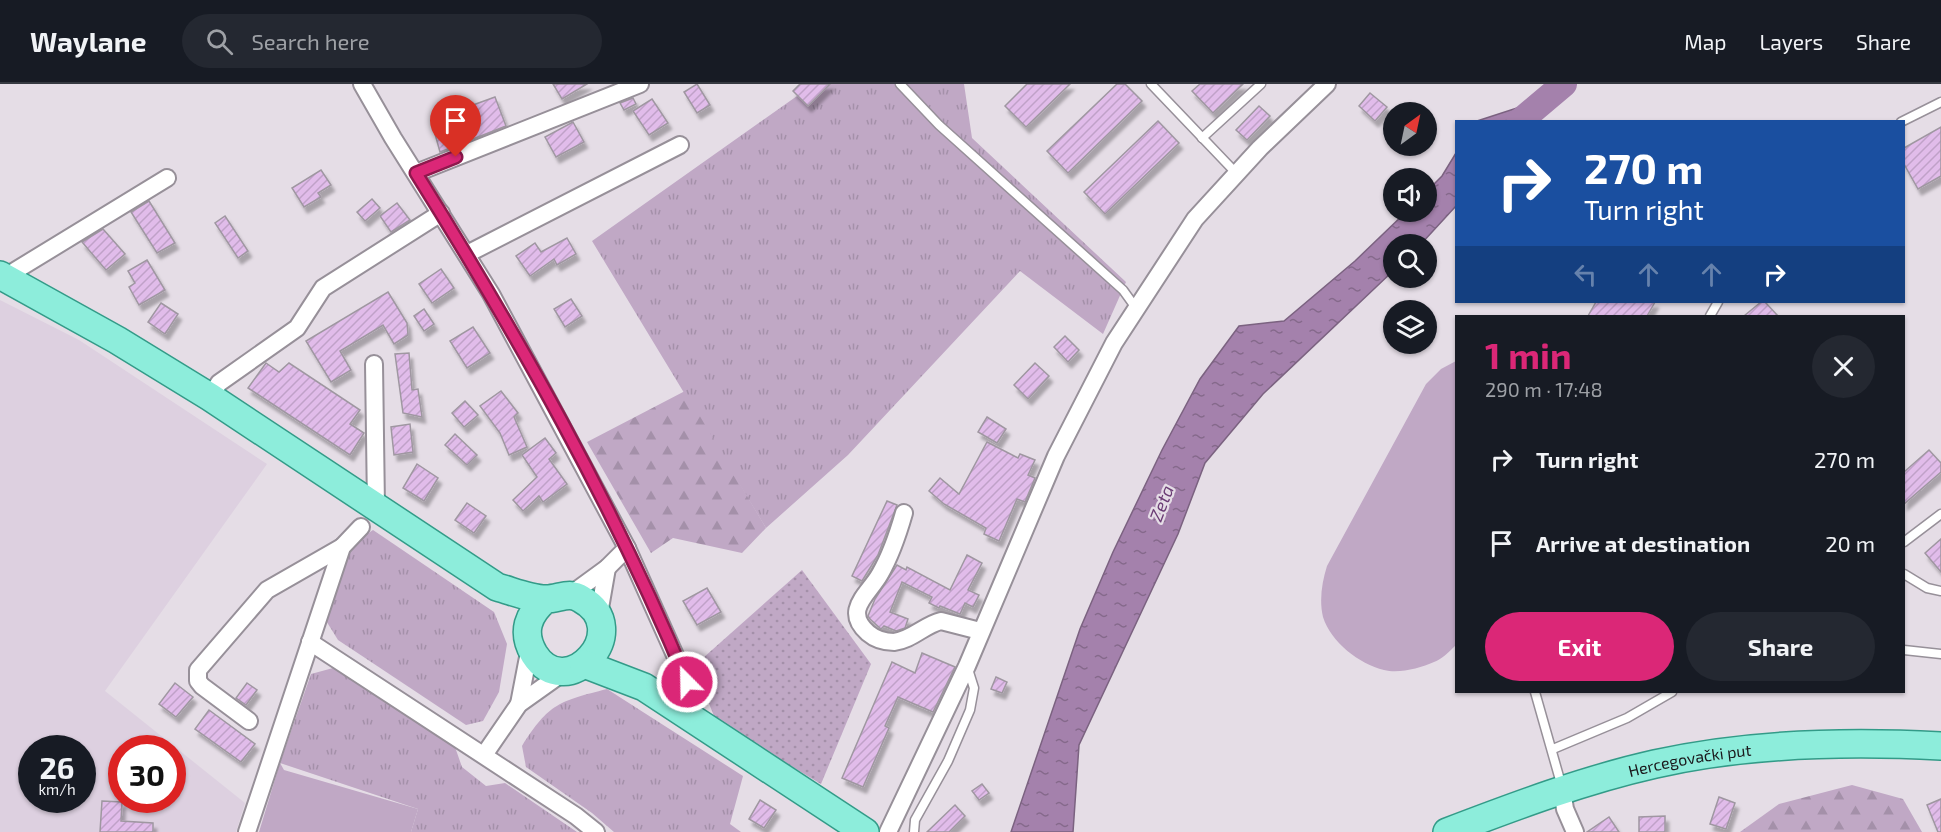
<!DOCTYPE html>
<meta charset="utf-8">
<style>
body{margin:0;font-family:"Exo 2",sans-serif;background:#242831;color:#f1f3f6;height:100vh;display:flex;flex-direction:column;font-size:22px;white-space:nowrap}
*{box-sizing:border-box;margin:0}
p{font-size:20px;color:#9ea1a6}
.icon{flex:none;width:33px;height:33px;fill:none;stroke:currentColor;stroke-width:2;stroke-linecap:round;stroke-linejoin:round}
.map{position:relative;flex:1;overflow:hidden}
.side{position:absolute;left:1455px;top:231px;width:450px;height:378px;display:flex;flex-direction:column;background:#171b24;border-radius:0px;box-shadow:0 2px 4px #0004}
.side>*{flex:none}
.top-card{position:absolute;left:1455px;top:36px;width:450px;height:183px;border-radius:0px;box-shadow:0 2px 4px #0004;background:#1a4fa0;color:#fff;overflow:hidden}
.needle{width:39px;rotate:33deg}
.buttons{position:absolute;left:1383px;top:18px;display:grid;gap:12px}
.buttons a{display:grid;place-items:center;width:54px;height:54px;border-radius:50%;background:#171b24;box-shadow:0 2px 4px #0004;font-size:30px}
.speed{position:absolute;left:18px;top:651px;display:flex;gap:12px;font-size:30px;font-weight:700;text-align:center}
.speed>*{display:grid;place-content:center;width:78px;height:78px;border-radius:50%;background:#171b24;box-shadow:0 2px 4px #0004;line-height:1}
.speed small{font-size:15px;font-weight:400}
.speed .limit{border:9px solid #d22;background:#fff;color:#111}
.pin{position:absolute;display:grid;place-items:center;width:51px;height:51px;color:#fff;margin:-62px -26px;border-radius:50% 50% 50% 0;rotate:-45deg;box-shadow:0 0 6px #0007}
.pin .icon{rotate:45deg}
.me{position:absolute;width:66px;margin:-33px;rotate:337deg;stroke-linejoin:round;filter:drop-shadow(0 0 4px #0008)}
.turn{display:flex;align-items:center;gap:21px;height:126px;padding:0 30px;font-size:27px}
.turn .icon{width:78px;height:78px;stroke-width:2.5}
.turn b{display:block;font-size:42px;line-height:51px}
.lanes{display:flex;align-items:center;height:57px;padding:0 30px;background:#0003;justify-content:center;gap:30px;direction:ltr}
.lanes .off{opacity:.35}
.round{display:grid;place-items:center;flex:none;width:63px;height:63px;border-radius:32px;background:#242831}
.overview{display:flex;align-items:center;justify-content:space-between;height:102px;padding:0 30px}
h1{font-size:36px;font-weight:700;line-height:45px;color:#db2777}
.action{display:flex;gap:12px;margin-top:auto;padding:12px 30px}
.action a{flex:1;height:69px;border-radius:36px;background:#db2777;color:#fff;font-size:24px;font-weight:700;line-height:69px;text-align:center}
.action a+a{background:#242831;color:#f1f3f6}
ul{padding:0;list-style:none}
li{display:flex;align-items:center;gap:18px;height:84px;padding:0 30px}
li div{flex:1}
li b{display:block;font-size:22px}
li em{font-style:normal}
header{display:flex;align-items:center;gap:36px;box-sizing:border-box;height:84px;padding:0 30px;background:#171b24;border-bottom:2px solid #363941}
header strong{font-size:28px}
nav{display:flex;gap:33px;margin-inline-start:auto;font-size:21px}
.search{width:420px;height:54px;background:#242831;display:flex;align-items:center;gap:15px;box-sizing:border-box;padding:0 21px;border-radius:33px;color:#9ea1a6;font-size:22px}
.map>svg:first-child{display:block}
.built{fill:#ddd0e0;fill-rule:evenodd}
.grass{fill:url(#grass-tufts)}
.forest{fill:url(#forest-firs)}
.park{fill:url(#park-dots)}
.pitch{fill:#c0a8c5}
.water{fill:url(#water-ripples);stroke:#7b6280;stroke-width:1.5}
.lines{fill:none;stroke-linecap:round;stroke-linejoin:round}
.river{stroke:#a481ac;stroke-width:26}
.building{fill:url(#building-hatch);stroke:#9f97a1;stroke-width:1.5;filter:url(#shadow)}
.service-casing{stroke:#979099;stroke-width:11}
.minor-casing{stroke:#979099;stroke-width:20}
.primary-casing{stroke:#339b88;stroke-width:30}
.service{stroke:#fff;stroke-width:8}
.minor{stroke:#fff;stroke-width:16}
.primary{stroke:#8deddb;stroke-width:27}
.route-casing{stroke:#8e194d;stroke-width:15}
.route{stroke:#db2777;stroke-width:10}
.labels{text-anchor:middle;dominant-baseline:central;stroke-width:4.5;stroke-linejoin:round;paint-order:stroke}
.street-label{font-size:16px;fill:#1a181b;stroke:#e5dde6}
.water-label{font-size:18px;font-style:italic;fill:#6b3c75;stroke:#e5dde6}
</style>
<header>
<strong>Waylane</strong>
<div class="search"><svg class="icon" aria-label="search" viewBox="0 0 24 24"><circle cx="10" cy="10" r="6"/><path d="M15 15l6 6"/></svg>Search here</div>
<nav><a>Map</a><a>Layers</a><a>Share</a></nav>
</header>
<div class="map">
<svg width="1941" height="748" viewBox="0 0 1941 748">
<defs>
<pattern id="grass-tufts" width="24" height="20" patternUnits="userSpaceOnUse" patternTransform="scale(1.5)"><rect width="24" height="20" fill="#c0a8c5"/><path d="M3 7l-1-3M5 7V3M7 7l1-3M15 17l-1-3M17 17v-4M19 17l1-3" fill="none" stroke="#a490a9"/></pattern>
<pattern id="forest-firs" width="22" height="20" patternUnits="userSpaceOnUse" patternTransform="scale(1.5)"><rect width="22" height="20" fill="#c0a8c5"/><path d="M5 1l3.5 6h-7zM16 11l3.5 6h-7z" fill="#a490a9"/></pattern>
<pattern id="park-dots" width="8" height="8" patternUnits="userSpaceOnUse" patternTransform="scale(1.5)"><rect width="8" height="8" fill="#c0a8c5"/><path d="M2 2h.1M6 6h.1" fill="none" stroke="#a490a9" stroke-width="1.8" stroke-linecap="round"/></pattern>
<pattern id="water-ripples" width="26" height="14" patternUnits="userSpaceOnUse" patternTransform="scale(1.5)"><rect width="26" height="14" fill="#a481ac"/><path d="M2 4q2-2 4 0t4 0M15 11q2-2 4 0t4 0" fill="none" stroke="#85698b"/></pattern>
<pattern id="building-hatch" width="6" height="6" patternUnits="userSpaceOnUse" patternTransform="scale(1.5)"><rect width="6" height="6" fill="#e1bcea"/><path d="M-1 1l2-2M0 6l6-6M5 7l2-2" fill="none" stroke="#c0a1c8"/></pattern>
<filter id="shadow"><feDropShadow dx="3.5" dy="6" stdDeviation="1.5" flood-color="#0004"/></filter>
</defs>
<rect width="100%" height="100%" fill="#e5dde6"/>
<path class="built" d="M0,216L79,256L267,380L105,607L245,719L236,748H0ZM32,664H82V716H32ZM122,664H172V716H122Z"/>
<g class="grass">
<path d="M814,0H964L972,54L1126,198L1103,250L1020,187L848,371L766,444L592,157Z"/>
<path d="M373,446L494,528L507,560L499,608L483,637L466,641L338,556L325,535L348,463Z"/>
<path d="M333,584L455,663L462,683L486,702L505,699L577,748H411L418,725L280,679L311,590Z"/>
<path d="M607,605L743,692L730,740L741,748H614L592,729L526,683L522,662C549,619 560,617 607,605Z"/>
</g>
<g class="forest">
<path d="M685,307L766,444L742,469L673,454L651,469L587,358Z"/>
<path d="M1852,701L1903,715L1922,748H1740L1779,720Z"/>
</g>
<path class="park" d="M802,486L871,580L821,700L716,637L694,582Z"/>
<g class="pitch">
<path d="M1456,277V561C1450,567 1442,575 1434,578C1420,584 1399,590 1384,586C1359,580 1331,558 1323,533C1319,516 1322,498 1327,482L1426,300L1441,285Z"/>
<path d="M280,679L284,686L418,725L411,748H259Z"/>
</g>
<g class="water">
<path d="M1523,22L1534,25L1539,33L1534,37H1477Z"/>
<path d="M1456,69V122L1421,160H1394L1393,187L1263,310L1205,379L1178,450L1079,661L1073,748H1011L1080,545L1113,468L1162,366L1200,295L1239,242L1284,237L1355,177L1406,128H1426L1427,107L1442,92Z"/>
</g>
<g class="lines">
<path class="river" d="M1519,38L1564,0"/>
</g>
<g class="building">
<path d="M553,0H587L562,15Z"/>
<path d="M697,0L710,21L697,29L684,8Z"/>
<path d="M800,0H830L808,22L793,7Z"/>
<path d="M1027,0H1070L1026,43L1005,22Z"/>
<path d="M1117,0H1125L1142,17L1068,89L1047,67Z"/>
<path d="M1200,0H1243L1213,29L1192,7Z"/>
<path d="M1370,9L1387,23L1375,37L1359,22Z"/>
<path d="M495,13L506,42L440,68L435,50L480,39L473,21Z"/>
<path d="M633,14L636,20L624,26L620,19Z"/>
<path d="M652,15L668,39L649,51L633,27Z"/>
<path d="M1259,22L1270,32L1247,56L1236,46Z"/>
<path d="M1158,37L1179,59L1105,130L1084,108Z"/>
<path d="M573,38L584,58L556,73L545,53Z"/>
<path d="M1941,43V92L1918,105L1904,80V64Z"/>
<path d="M321,86L331,101L318,109L321,113L304,123L292,104Z"/>
<path d="M372,115L380,124L365,137L357,128Z"/>
<path d="M149,117L175,159L157,169L131,128Z"/>
<path d="M397,119L410,136L391,148L380,132Z"/>
<path d="M225,132L248,167L238,174L215,139Z"/>
<path d="M103,145L125,170L106,186L82,158Z"/>
<path d="M567,154L576,170L557,181L554,175L530,192L516,172L535,159L541,168Z"/>
<path d="M147,176L165,206L139,221L129,203L135,199L128,187Z"/>
<path d="M441,185L454,204L432,219L419,200Z"/>
<path d="M388,208L407,239L408,251L394,260L383,241L340,267L351,286L331,298L306,257Z"/>
<path d="M571,215L582,232L565,243L554,225Z"/>
<path d="M1596,218H1655L1647,232H1588Z"/>
<path d="M1761,218H1765L1778,232H1744Z"/>
<path d="M161,219L178,230L165,250L148,238Z"/>
<path d="M424,225L434,240L424,247L414,232Z"/>
<path d="M473,243L490,269L467,284L450,257Z"/>
<path d="M1065,252L1079,266L1068,278L1054,263Z"/>
<path d="M409,269L412,306L418,305L422,333L403,329L395,270Z"/>
<path d="M266,279L279,288L289,279L360,326L350,340L364,349L350,371L248,304Z"/>
<path d="M1035,279L1049,292L1028,315L1014,301Z"/>
<path d="M501,307L518,329L514,333L527,363L509,371L500,349L480,322Z"/>
<path d="M465,317L478,331L464,343L452,329Z"/>
<path d="M987,333L1006,345L997,359L978,348Z"/>
<path d="M410,340L413,368L394,371L391,343Z"/>
<path d="M455,350L477,371L467,381L445,361Z"/>
<path d="M545,354L556,369L549,375L567,400L543,418L539,412L523,427L513,416L537,393L522,371Z"/>
<path d="M987,358L1018,374L1020,370L1035,376L1028,391L1035,394L1025,418L1017,415L999,457L984,450L986,444L944,420L929,407L940,394L959,410Z"/>
<path d="M1929,366L1941,379V388L1904,420V388Z"/>
<path d="M417,380L438,394L424,417L403,404Z"/>
<path d="M887,417L897,421L878,471L862,497L852,492Z"/>
<path d="M467,419L486,432L474,449L455,436Z"/>
<path d="M1941,455V488L1925,469Z"/>
<path d="M967,471L982,479L968,506L979,511L973,523L965,519L960,530L940,522L939,524L929,519L932,513L902,498L890,528L908,535L905,544L896,547L884,542L881,545L870,535L868,532L875,515L897,481L906,486L907,483L950,506Z"/>
<path d="M707,504L721,528L697,541L683,517Z"/>
<path d="M922,569L955,583L933,628L898,613L885,642L889,644L863,703L842,694L892,578L915,589Z"/>
<path d="M996,593L1007,598L1002,609L991,605Z"/>
<path d="M175,599L193,613L176,633L159,620Z"/>
<path d="M247,599L257,606L246,621L236,614Z"/>
<path d="M209,626L255,660L241,678L195,645Z"/>
<path d="M982,700L989,709L979,716L972,707Z"/>
<path d="M1719,713L1735,719L1726,745L1710,740Z"/>
<path d="M1941,715V748H1938L1927,721Z"/>
<path d="M760,716L776,726L764,744L749,735Z"/>
<path d="M102,717L122,718L121,737L153,739V748H100Z"/>
<path d="M955,721L965,732L949,748H927Z"/>
<path d="M1665,732V748H1639V733Z"/>
<path d="M1609,733L1619,748H1587Z"/>
</g>
<g class="lines">
<g class="service-casing">
<g id="service">
<path d="M900,0L939,41L1123,206L1136,224"/>
<path d="M1151,0L1237,90"/>
<path d="M1901,38L1941,18"/>
<path d="M1202,54L1261,0"/>
<path d="M1710,232L1718,218"/>
<path d="M1904,458L1941,430"/>
<path d="M1904,490L1927,504L1941,507"/>
<path d="M1904,566L1941,570"/>
<path d="M1535,608L1562,703"/>
<path d="M1553,665L1627,634L1672,608"/>
<path d="M914,748L915,736L948,677L970,626L974,604L968,585"/>
</g>
</g>
<g class="minor-casing">
<g id="minor">
<path d="M362,0L393,54L491,210L627,464L607,484L570,511"/>
<path d="M416,89L640,0"/>
<path d="M467,170L680,61"/>
<path d="M5,193L167,94"/>
<path d="M374,280L376,423"/>
<path d="M210,313L219,299L297,244L323,204L441,129"/>
<path d="M904,429C898,450 891,471 880,490C869,510 842,526 868,549C875,555 885,558 894,558C912,556 924,541 941,537L980,547"/>
<path d="M627,464L687,598"/>
<path d="M599,530L607,484"/>
<path d="M310,558L576,732L596,748"/>
<path d="M519,620L530,563"/>
<path d="M249,637L202,602L198,597V586L267,506L342,463"/>
<path d="M484,671L519,620L564,588"/>
<path d="M1562,706L1565,725L1575,748"/>
<path d="M247,748L342,463L361,443"/>
<path d="M888,748L967,582L1056,372L1114,259L1195,135L1260,64L1327,0"/>
</g>
</g>
<g class="primary-casing">
<g id="primary">
<path d="M0,191L117,256L210,313L497,503C512,507 530,515 546,515C559,515 569,507 581,515C636,545 567,622 534,570C521,548 528,530 546,515"/>
<path d="M584,580L644,603L865,748"/>
<path id="s1" d="M1447,748C1515,722 1584,696 1655,680C1748,659 1847,657 1941,662"/>
</g>
</g>
<use href="#service" class="service"/>
<use href="#minor" class="minor"/>
<use href="#primary" class="primary"/>
</g>
<g class="lines">
<g class="route-casing">
<path id="route" d="M456,73L416,89C518,252 613,420 687,598"/>
</g>
<use href="#route" class="route"/>
</g>
<g class="labels">
<g class="street-label">
<text stroke="none"><textPath href="#s1" startOffset="254">Hercegovački put</textPath></text>
</g>
<g class="water-label">
<text transform="translate(1161 419) rotate(-69)">Zeta</text>
</g>
</g>
</svg>
<div class="buttons">
<a><svg class="needle" viewBox="-14 -14 28 28"><path d="M0-13l5 13h-10z" fill="#e53935"/><path d="M0 13l5-13h-10z" fill="#9ea1a6"/></svg></a>
<a><svg class="icon" aria-label="sound" viewBox="0 0 24 24"><path d="M4 9h4l5-4v14l-5-4H4zM17 9q2 3 0 6"/></svg></a>
<a><svg class="icon" aria-label="search" viewBox="0 0 24 24"><circle cx="10" cy="10" r="6"/><path d="M15 15l6 6"/></svg></a>
<a><svg class="icon" aria-label="layers" viewBox="0 0 24 24"><path d="M12 4l9 5-9 5-9-5zM3 14l9 5 9-5"/></svg></a>
</div>
<div class="speed"><div>26<small>km/h</small></div><div class="limit">30</div></div>
<div class="pin" style="left:456px;top:73px;background:#d93025"><svg class="icon" aria-label="arrive" viewBox="0 0 24 24"><path d="M6 21V4h12l-3 4 3 4H6"/></svg></div>
<svg class="me" style="left:687px;top:598px" viewBox="-20 -20 40 40"><circle r="17" fill="#db2777" stroke="#fff" stroke-width="3"/><path d="M0-11L8 9 0 5-8 9z" fill="#fff"/></svg>
<div class="top-card">
<div class="turn"><svg class="icon" aria-label="right" viewBox="0 0 24 24"><path d="M7 20v-9h11M14 6l5 5-5 5"/></svg><div><b>270 m</b>Turn right</div></div>
<div class="lanes"><svg class="icon off" aria-label="left" viewBox="0 0 24 24"><path d="M17 20v-9H6M10 6l-5 5 5 5"/></svg><svg class="icon off" aria-label="ahead" viewBox="0 0 24 24"><path d="M12 20V5M6 11l6-6 6 6"/></svg><svg class="icon off" aria-label="ahead" viewBox="0 0 24 24"><path d="M12 20V5M6 11l6-6 6 6"/></svg><svg class="icon" aria-label="right" viewBox="0 0 24 24"><path d="M7 20v-9h11M14 6l5 5-5 5"/></svg></div>
</div>
<section class="side">
<div class="overview"><div><h1>1 min</h1><p>290 m · 17:48</p></div><a class="round"><svg class="icon" aria-label="close" viewBox="0 0 24 24"><path d="M6 6l12 12M18 6L6 18"/></svg></a></div>
<ul>
<li><svg class="icon" aria-label="right" viewBox="0 0 24 24"><path d="M7 20v-9h11M14 6l5 5-5 5"/></svg><div><b>Turn right</b></div><em>270 m</em></li>
<li><svg class="icon" aria-label="arrive" viewBox="0 0 24 24"><path d="M6 21V4h12l-3 4 3 4H6"/></svg><div><b>Arrive at destination</b></div><em>20 m</em></li>
</ul>
<div class="action"><a>Exit</a><a>Share</a></div>
</section>
</div>
